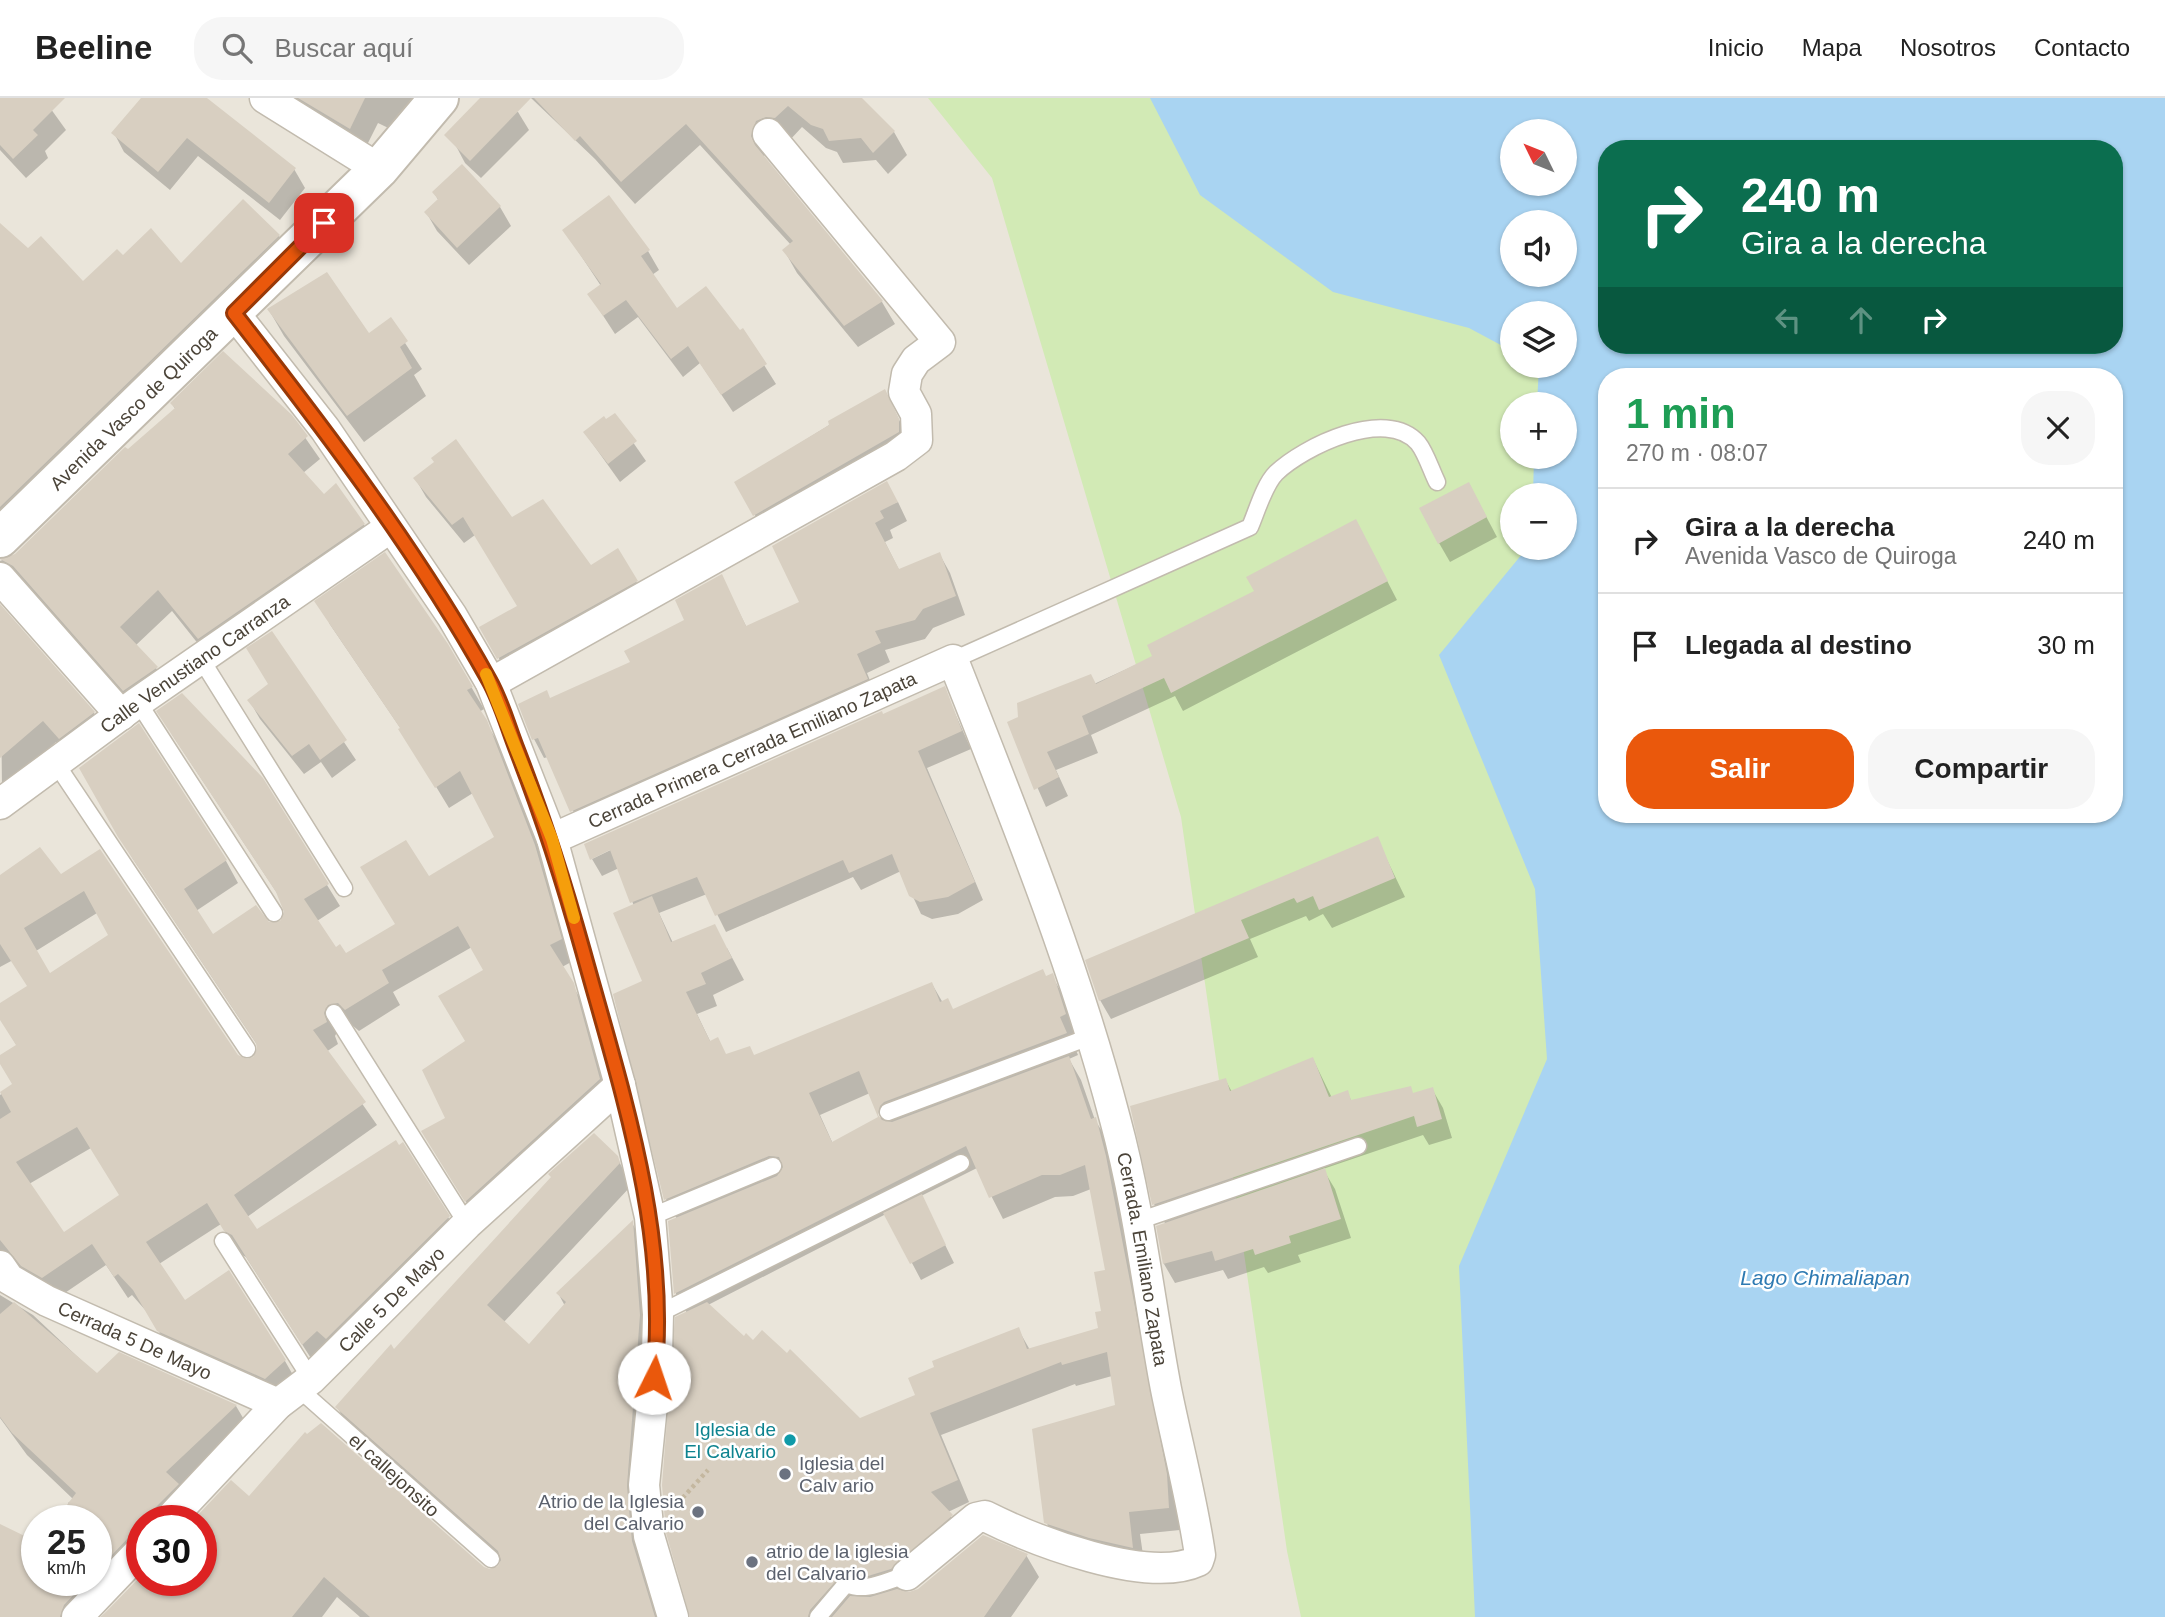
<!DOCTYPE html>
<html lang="es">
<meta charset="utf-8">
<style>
body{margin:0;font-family:Arial,sans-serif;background:#f6f6f6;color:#222;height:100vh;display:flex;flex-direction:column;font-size:26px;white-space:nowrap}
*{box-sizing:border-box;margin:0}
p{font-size:23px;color:#767676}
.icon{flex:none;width:38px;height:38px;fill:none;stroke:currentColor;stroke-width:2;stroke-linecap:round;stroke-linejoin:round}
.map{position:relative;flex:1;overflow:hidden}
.details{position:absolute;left:1598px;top:270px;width:525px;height:455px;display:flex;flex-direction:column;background:#fff;border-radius:28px;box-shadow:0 2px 5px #0004}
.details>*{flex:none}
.top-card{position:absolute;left:1598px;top:42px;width:525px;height:214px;border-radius:28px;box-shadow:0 2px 5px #0004;background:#0b6e4f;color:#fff;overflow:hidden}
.needle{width:46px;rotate:313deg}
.fabs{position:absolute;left:1500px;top:21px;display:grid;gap:14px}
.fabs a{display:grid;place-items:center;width:77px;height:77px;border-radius:50%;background:#fff;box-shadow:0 2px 5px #0004;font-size:35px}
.speed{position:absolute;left:21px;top:1407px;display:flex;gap:14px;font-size:35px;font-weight:700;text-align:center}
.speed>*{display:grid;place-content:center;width:91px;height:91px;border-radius:50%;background:#fff;box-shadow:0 2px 5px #0004;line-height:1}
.speed small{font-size:18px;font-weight:400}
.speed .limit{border:10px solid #d22;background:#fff;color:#111}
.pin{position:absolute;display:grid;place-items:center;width:60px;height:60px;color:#fff;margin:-30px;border-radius:14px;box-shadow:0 4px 10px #0006}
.me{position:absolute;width:77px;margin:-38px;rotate:4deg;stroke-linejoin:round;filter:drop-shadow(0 0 5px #0008)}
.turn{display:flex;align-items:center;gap:24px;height:147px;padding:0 28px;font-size:32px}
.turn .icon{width:91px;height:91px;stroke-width:2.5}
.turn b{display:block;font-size:49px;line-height:60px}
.lanes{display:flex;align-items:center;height:66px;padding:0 28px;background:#0003;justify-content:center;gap:35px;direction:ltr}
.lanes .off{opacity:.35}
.round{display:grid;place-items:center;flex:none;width:74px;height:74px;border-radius:28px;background:#f6f6f6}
.headline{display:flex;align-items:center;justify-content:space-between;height:119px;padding:0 28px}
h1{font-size:42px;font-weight:800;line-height:52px;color:#1e9e55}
.action{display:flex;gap:14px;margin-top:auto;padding:14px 28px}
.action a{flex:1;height:80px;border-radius:28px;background:#ea580c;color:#fff;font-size:28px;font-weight:800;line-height:80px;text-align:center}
.action a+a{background:#f6f6f6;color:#222}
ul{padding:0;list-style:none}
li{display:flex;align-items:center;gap:21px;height:105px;padding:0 28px;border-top:2px solid #e0e0e0}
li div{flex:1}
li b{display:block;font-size:26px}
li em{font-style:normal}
header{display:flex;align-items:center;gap:42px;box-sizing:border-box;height:98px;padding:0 35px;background:#fff;border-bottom:2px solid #e0e0e0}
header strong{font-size:33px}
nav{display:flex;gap:38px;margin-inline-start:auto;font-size:24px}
.search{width:490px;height:63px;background:#f6f6f6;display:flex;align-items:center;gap:18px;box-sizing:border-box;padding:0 24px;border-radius:28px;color:#767676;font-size:26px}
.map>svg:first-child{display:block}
.residential{fill:#eae5da;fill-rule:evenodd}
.green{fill:#d2eab5;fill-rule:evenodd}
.water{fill:#a9d4f2;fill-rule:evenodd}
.shadow{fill:#0003;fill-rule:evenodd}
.building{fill:#d8cfc1;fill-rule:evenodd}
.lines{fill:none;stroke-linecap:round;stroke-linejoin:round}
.service-casing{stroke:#c2bbae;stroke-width:19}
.minor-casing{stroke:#c2bbae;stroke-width:33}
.tertiary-casing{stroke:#c2bbae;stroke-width:42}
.path{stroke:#c4b79f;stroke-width:4.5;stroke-dasharray:3.5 3.5;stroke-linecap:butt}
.service{stroke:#fff;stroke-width:16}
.minor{stroke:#fff;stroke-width:30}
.tertiary{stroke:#fff;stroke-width:38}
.route-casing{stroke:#983908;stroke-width:18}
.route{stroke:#ea580c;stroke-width:12}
.slow{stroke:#f59e0b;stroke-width:12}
.culture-dot{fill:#0f9aa8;stroke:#fff;stroke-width:2.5}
.worship-dot{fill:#6b7280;stroke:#fff;stroke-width:2.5}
.labels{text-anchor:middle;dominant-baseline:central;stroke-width:5;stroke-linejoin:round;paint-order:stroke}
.street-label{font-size:19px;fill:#4b4439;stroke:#fff}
.culture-label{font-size:19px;fill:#0d838f;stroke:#fff;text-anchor:end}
.worship-label{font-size:19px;fill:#5b616d;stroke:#fff;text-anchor:start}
.water-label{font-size:21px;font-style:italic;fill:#2e7ab2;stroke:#fff}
</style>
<header>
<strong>Beeline</strong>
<div class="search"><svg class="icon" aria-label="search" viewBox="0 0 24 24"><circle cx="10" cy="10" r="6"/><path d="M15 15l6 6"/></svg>Buscar aquí</div>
<nav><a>Inicio</a><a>Mapa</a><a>Nosotros</a><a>Contacto</a></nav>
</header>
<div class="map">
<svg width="2165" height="1519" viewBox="0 0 2165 1519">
<rect width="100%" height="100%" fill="#f6f3ec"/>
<path class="residential" d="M0,0H1150L1512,268V450L1475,1519H0ZM37,1423H96V1482H37ZM142,1423H201V1482H142Z"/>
<path class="green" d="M928,0H2165V1519H1301L1287,1453L1181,719L992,80ZM1512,33H1564V86H1512ZM1606,51H2114V247H1606ZM1512,124H1564V177H1512ZM1512,215H1564V268H1512ZM1606,278H2114V716H1606ZM1512,306H1564V359H1512ZM1512,397H1564V450H1512Z"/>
<path class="water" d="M1150,0H2165V1519H1475L1459,1168L1547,961L1535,791L1439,557L1527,450H1564V397H1533L1534,359H1564V306H1537L1539,268H1564V215H1512V253L1469,230L1333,194L1200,97ZM1512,33H1564V86H1512ZM1606,51H2114V247H1606ZM1564,124V177H1512V124ZM1606,278H2114V716H1606Z"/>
<g class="shadow">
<path d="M0,0H43L66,32L45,53L48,60L26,80L0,52Z"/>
<path d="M143,0H190L294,71L305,90L280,122L198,58L170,92L124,54L114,35Z"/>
<path d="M264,0H456L407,39L378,25L364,53Z"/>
<path d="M531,0H859L894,34L907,57L888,76L876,62L843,65L837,54L826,50L802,29L789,43L769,46L763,61L882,204L895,226L858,249L797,175L784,152L791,147L700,47L635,106L595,61Z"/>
<path d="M483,3L518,14L529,32L481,80L465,65L455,46Z"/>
<path d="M462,69L500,109L511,128L469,167L437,133L426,114L439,103L434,95Z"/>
<path d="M609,100L648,153L659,172L652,177L677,213L739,234L742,232L776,286L733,314L700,265L683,279L638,219L615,236L589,196L601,188L564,132Z"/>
<path d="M0,128L29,153L83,185L123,160L181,168L279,138L291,160L0,443Z"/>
<path d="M269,212L369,237L390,222L422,271L414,277L426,298L364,344L284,238Z"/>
<path d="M884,293L909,341L766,436L736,385Z"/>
<path d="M172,306L290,318L320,361L303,375L324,398L364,427L376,448L211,562L172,513L135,548L156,570L169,592L137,614L0,490V463L16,457L176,312Z"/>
<path d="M614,317L646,363L620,384L585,335Z"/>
<path d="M415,380L590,469L618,453L647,502L510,579L481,530L519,509L475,437L464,445L426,399Z"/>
<path d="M898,404L907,423L890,432L893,440L885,444L899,472L940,457L950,475L965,517L933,530L925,541L885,552L890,564L867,575L877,600L582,732L548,659L544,660L534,641L551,602L632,565L687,523L721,478L747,530L802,505L774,448Z"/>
<path d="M1479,405L1497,439L1450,464L1439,445Z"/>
<path d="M1366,442L1397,502L1183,613L1175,598L1091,637L1098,655L1056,672L1068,698L1046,709L1009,625L1155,558L1256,494Z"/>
<path d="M0,509L94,615L106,637L72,662L56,644L2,691Z"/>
<path d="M329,525L447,547L484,611L479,614L499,646L547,770L573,863L562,869L585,909L612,1004L479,1124L436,1056L486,873L472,849L393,894L400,907L359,933L352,927L340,928L335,938L338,946L326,954L377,1027L247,1119L257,1134L448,1119L461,1141L316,1268L246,1159L238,1155L221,1126L159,1166L185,1204L285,1263L297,1284L278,1302L172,1255L147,1214L132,1197L128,1200L106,1167L56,1201L0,1180V997L14,987L0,959L17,948L0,920V907L29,889L13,862L0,869V779H61L100,753L237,958L242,962H253L258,956V948L133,761L81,670L226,763L238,785L196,813L213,838L281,825L286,814L281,801L171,635L327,787L340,808L317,823L335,851L346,857L397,827L428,780L496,739L473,695L449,710L401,631ZM97,815L110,838L50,878L36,853ZM91,1050L121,1098L64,1136L29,1086Z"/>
<path d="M271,535L356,662L332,680L321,664L304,676L260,621L249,602L270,587Z"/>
<path d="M944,591L971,651L927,670L983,802L958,816L932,821L921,816L901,773L861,792L853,779L726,834L707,796L659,815L673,845L727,850L744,882L713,897L717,908L697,916L711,945L727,958L754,959L932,886L943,905L953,912L1052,878L1064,899L1077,938L1071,941L1078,957L1069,961L1081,982L1095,1022L1108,1043L1178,1400L1180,1432L1140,1436L1145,1471L1059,1446L1046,1424L1117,1308L1112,1278L1076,1288L1075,1286L941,1337L969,1404L948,1414L964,1439L902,1494L909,1496L1026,1457L1039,1479L1011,1519H692L687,1215L676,1196L670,1124L677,1121L666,1101L645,884L634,808L619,770L602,778L592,761ZM870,995L881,1020L833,1046L820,1017ZM977,1070L1003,1121L1055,1099L1073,1098L1091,1091L1107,1173L1100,1231L1030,1252L1018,1231L918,1298L860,1322L744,1240L708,1207L886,1116L921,1182L954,1165L921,1098Z"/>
<path d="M1377,741L1405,799L1332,830L1323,816L1309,823L1306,818L1250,841L1258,859L1111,921L1100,902Z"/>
<path d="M1313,961L1332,1000L1347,994L1352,1004L1414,997L1432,991L1443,1010L1452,1040L1429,1047L1423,1037L1323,1071L1335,1091L1351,1140L1298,1157L1301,1164L1268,1175L1264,1169L1228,1181L1223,1172L1175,1185L1164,1166L1158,1129L1166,1127L1154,1106L1132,1009L1226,983L1232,994Z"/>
<path d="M617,1059L631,1088L503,1225L529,1249L565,1208L558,1195L632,1125L644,1146L660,1519H360L337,1499L322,1519H101L142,1482H201L211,1439L199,1418L249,1401L489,1473L500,1470L502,1465L350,1331L337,1309L394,1254Z"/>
<path d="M0,1197L33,1217L97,1277L120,1256L236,1308L249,1330L177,1423H142V1460L86,1519H0V1427L37,1482H96V1423L72,1412L68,1405L73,1401L27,1357L0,1320Z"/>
</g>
<g class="building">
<path d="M0,0H65L33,32L38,37L13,61L0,47Z"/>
<path d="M141,0H207L296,70L269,105L187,40L158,74L111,35Z"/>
<path d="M298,0H365L350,31Z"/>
<path d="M480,0H531L470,63L444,37Z"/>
<path d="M534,0H862L895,33L873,55L861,40L829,43L823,31L811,27L788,8L775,20L766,19L756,23L751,38L755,47L883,203L844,228L782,152L793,143L686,26L621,84L580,38L575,43Z"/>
<path d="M462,66L501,108L457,150L424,114L438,101L432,94Z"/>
<path d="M609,97L650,152L641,158L677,210L706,188L740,232L743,230L767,266L721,297L688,248L671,261L626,202L603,218L587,196L601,186L562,132Z"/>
<path d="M243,101L280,137L0,409V125L28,150L41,138L83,183L117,151L123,157L151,130L181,165Z"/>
<path d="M327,174L369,235L391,219L408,243L400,249L412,270L347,318L267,211Z"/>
<path d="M223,253L292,317L308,338L288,356L324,396L336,385L365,426L198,541L158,492L120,529L158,569L123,593L13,468L0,461L15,456L125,349L128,351L175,310L170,305Z"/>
<path d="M885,291L899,321V334L753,418L734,384L829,327L828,323Z"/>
<path d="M615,315L637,343L608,366L583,334L604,318L606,321Z"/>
<path d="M456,341L512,419L543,401L591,467L618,450L638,483L497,561L479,529L517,508L463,419L452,427L413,380L434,364L431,360Z"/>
<path d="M887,383L898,404L880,413L884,420L875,425L899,471L940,454L956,498L923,511L915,522L875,533L881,545L857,556L868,581L570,714L538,640L532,642L518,606L547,592L550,600L630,564L624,553L684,522L675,502L722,476L746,528L799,504L772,448Z"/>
<path d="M1469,384L1487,419L1438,446L1419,410Z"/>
<path d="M1356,421L1388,483L1171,595L1164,580L1082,618L1089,636L1047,654L1059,679L1034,692L1007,624L1018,619L1017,605L1091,576L1096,586L1152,558L1147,547L1254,493L1246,479Z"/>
<path d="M385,454L448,546L473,589L467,592L487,622L535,747L562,841L550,847L574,885L600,981L465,1104L421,1033L445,1020L422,972L465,943L438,898L483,872L458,828L382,872L389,885L345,912L338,905L328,907L324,915L327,924L313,932L366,1004L234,1097L257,1131L396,1042L399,1047L403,1044L450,1118L326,1241L317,1233L302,1247L232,1137L224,1133L207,1105L146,1144L185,1202L229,1172L286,1262L265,1281L157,1233L133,1192L118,1176L114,1179L92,1146L42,1180L21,1168L0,1142V1021L11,1014L0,994L12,986L0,966V957L16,947L0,922V905L27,888L0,846V777L40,749L61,776L100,751L238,957L247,961L253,959L257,951L256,945L118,739L79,670L139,625L227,762L184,791L213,836L256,807L269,824L280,823L284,814L276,794L156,613L182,595L263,680L329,786L304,801L336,849L340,846L346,855L395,826L360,769L406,742L429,778L494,739L460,673L435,690L398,631L400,630L314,503ZM84,793L108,837L50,875L24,830ZM77,1029L119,1097L64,1134L16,1064Z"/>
<path d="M0,506L95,614L59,641L43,623L0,660Z"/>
<path d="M272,533L347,642L320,662L309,646L292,658L247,602L268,586L246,550Z"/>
<path d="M945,588L962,633L918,653L975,784L948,799L920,804L909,798L892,756L849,775L843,762L715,818L697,779L630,805L610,752L590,762L584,746L882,613L883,616Z"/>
<path d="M1378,738L1395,780L1319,812L1313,798L1297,805L1294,800L1241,822L1249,840L1099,903L1085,862Z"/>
<path d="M652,798L671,844L715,826L732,860L701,875L706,886L686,894L710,943L718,939L726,956L750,948L754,957L932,884L940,904L948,900L953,911L1043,871L1046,878L1053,875L1066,916L1060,919L1067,935L884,1004L880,1008L878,1017L882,1022L892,1024L1069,958L1091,1021L1096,1019L1106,1058L1167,1376L1169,1410L1129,1414L1133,1450L1089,1440L1044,1425L1032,1331L1115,1307L1107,1254L1062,1267L1061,1264L930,1315L958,1382L931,1394L953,1417L891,1471L868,1478L842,1476L810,1512L808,1519H690L666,1435L662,1387L675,1219L707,1204L744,1238L746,1235L753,1242L762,1232L787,1255L790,1251L860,1320L915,1297L908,1280L934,1269L932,1263L1019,1229L1027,1251L1098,1230L1095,1214L1101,1213L1094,1174L1105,1172L1085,1067L1060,1077H1042L989,1100L966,1048L674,1196L668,1123L777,1078L783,1069L779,1059L769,1058L664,1102L613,896L642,883L613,815ZM859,973L878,1019L832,1044L809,995Z"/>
<path d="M1313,959L1329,999L1348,992L1351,1002L1411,988L1413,995L1433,989L1442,1021L1417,1029L1414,1018L1152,1107L1130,1008L1226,980L1230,993Z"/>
<path d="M594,1035L618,1058L620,1065L487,1207L529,1246L566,1204L556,1195L633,1122L640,1217L627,1388L632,1443L655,1519H370L324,1479L292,1519H101L142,1477V1482H201V1447L213,1434L197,1418L231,1382L249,1398L305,1334L307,1336L321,1325L484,1469L490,1471L498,1468L501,1462L498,1453L335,1309L391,1246L394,1251L551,1079L548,1076Z"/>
<path d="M1325,1070L1341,1121L1289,1138L1291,1145L1255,1157L1253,1151L1215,1163L1212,1153L1163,1166L1156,1128Z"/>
<path d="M922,1096L946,1147L910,1166L883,1115Z"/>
<path d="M14,1204L97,1275L119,1254L237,1307L166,1374L179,1386L142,1423V1434L129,1439L96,1474V1423H55L76,1395L12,1335L0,1319V1216Z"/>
<path d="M0,1426L37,1444V1482H88L64,1507L60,1519H0Z"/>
<path d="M983,1437L1028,1456L984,1519H832L850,1498L870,1499L897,1491L909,1494L918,1491Z"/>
</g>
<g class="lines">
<g class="service-casing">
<g id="service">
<path d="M201,561L344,790"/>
<path d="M953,562L1250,429C1257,413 1264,387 1276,375C1303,349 1386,308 1418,345C1426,355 1431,372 1437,384"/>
<path d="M138,604L274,815"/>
<path d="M55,664L247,951"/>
<path d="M334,915L467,1126"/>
<path d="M888,1014L1092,938"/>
<path d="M650,1119L773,1068"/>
<path d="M1138,1123L1358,1048"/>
<path d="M223,1143L311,1281"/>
<path d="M658,1216L961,1065"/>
<path d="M298,1290L491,1461"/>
<path d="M818,1519L846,1486C868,1495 886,1482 907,1477"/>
</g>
</g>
<g class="minor-casing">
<g id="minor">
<path d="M265,0L379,71"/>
<path d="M234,215L325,331L452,518L491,585L552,741L620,987L650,1119L658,1216L657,1257L644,1387L649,1438L673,1519"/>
<path d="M0,480L121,617"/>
<path d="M491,585L896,358L917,342L916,316L904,294L907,276L916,262L940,244L768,36"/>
<path id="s1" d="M0,706L138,604L391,429"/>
<path id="s2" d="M552,741L953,562C1012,712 1074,864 1115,1021C1139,1109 1149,1201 1166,1291C1177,1346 1192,1401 1200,1457L1198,1463C1147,1487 1033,1442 985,1418L976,1420L907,1477"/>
<path id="s3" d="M0,1168L9,1181L47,1203L278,1306"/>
<path id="s4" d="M168,1423L278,1306L311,1281L467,1126L620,987"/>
<path d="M77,1519L142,1451"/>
</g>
</g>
<g class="tertiary-casing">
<g id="tertiary">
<path id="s5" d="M0,440L379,71L439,0"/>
</g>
</g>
<path class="path" d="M678,1405L708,1372"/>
<use href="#service" class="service"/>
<use href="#minor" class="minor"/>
<use href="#tertiary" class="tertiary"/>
</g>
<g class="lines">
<g class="route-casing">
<path id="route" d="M324,125L234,215C325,332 417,452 489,582C501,603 508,629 517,652C543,719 564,785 583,853C621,991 670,1135 654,1280"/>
</g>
<use href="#route" class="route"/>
<path class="slow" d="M486,576L552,741L574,820"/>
</g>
<circle class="culture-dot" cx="790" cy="1342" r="7"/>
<g class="worship-dot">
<circle cx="785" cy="1376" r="7"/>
<circle cx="698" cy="1414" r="7"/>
<circle cx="752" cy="1464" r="7"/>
</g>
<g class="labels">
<g class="street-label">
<text stroke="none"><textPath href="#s5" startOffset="186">Avenida Vasco de Quiroga</textPath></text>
<text stroke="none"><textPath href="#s1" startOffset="240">Calle Venustiano Carranza</textPath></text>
<text stroke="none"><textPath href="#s2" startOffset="219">Cerrada Primera Cerrada Emiliano Zapata</textPath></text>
<text stroke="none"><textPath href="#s2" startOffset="1069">Cerrada. Emiliano Zapata</textPath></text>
<text stroke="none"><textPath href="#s4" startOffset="315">Calle 5 De Mayo</textPath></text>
<text stroke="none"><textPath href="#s3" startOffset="156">Cerrada 5 De Mayo</textPath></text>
<text transform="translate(394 1377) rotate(42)">el callejonsito</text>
</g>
<g class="culture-label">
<text x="776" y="1331">Iglesia de<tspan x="776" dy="22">El Calvario</tspan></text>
</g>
<g class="worship-label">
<text x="799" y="1365">Iglesia del<tspan x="799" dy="22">Calv ario</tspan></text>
<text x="684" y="1403" text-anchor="end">Atrio de la Iglesia<tspan x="684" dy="22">del Calvario</tspan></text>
<text x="766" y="1453">atrio de la iglesia<tspan x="766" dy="22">del Calvario</tspan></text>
</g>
<g class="water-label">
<text x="1825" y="1179">Lago Chimaliapan</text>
</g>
</g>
</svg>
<div class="fabs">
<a><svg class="needle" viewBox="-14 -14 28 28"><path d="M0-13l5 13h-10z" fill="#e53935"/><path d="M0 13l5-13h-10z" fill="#767676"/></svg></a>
<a><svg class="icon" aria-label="sound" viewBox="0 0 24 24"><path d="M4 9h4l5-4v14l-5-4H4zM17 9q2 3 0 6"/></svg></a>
<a><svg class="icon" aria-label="layers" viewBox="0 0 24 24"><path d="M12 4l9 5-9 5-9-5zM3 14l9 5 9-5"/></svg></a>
<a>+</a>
<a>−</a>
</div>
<div class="speed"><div>25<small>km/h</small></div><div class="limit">30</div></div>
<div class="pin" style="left:324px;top:125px;background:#d93025"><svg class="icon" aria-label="arrive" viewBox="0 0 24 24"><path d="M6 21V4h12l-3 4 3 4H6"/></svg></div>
<svg class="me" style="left:654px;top:1280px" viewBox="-20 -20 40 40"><circle r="19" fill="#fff"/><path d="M0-13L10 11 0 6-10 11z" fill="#ea580c"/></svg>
<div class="top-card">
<div class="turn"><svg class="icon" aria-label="right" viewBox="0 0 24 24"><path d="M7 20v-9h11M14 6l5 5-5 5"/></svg><div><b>240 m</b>Gira a la derecha</div></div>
<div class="lanes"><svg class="icon off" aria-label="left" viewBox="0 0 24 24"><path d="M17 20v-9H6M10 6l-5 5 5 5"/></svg><svg class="icon off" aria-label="ahead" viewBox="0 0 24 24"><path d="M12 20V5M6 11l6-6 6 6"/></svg><svg class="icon" aria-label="right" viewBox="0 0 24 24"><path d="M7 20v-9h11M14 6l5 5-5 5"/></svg></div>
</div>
<section class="details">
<div class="headline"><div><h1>1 min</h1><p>270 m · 08:07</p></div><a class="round"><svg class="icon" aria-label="close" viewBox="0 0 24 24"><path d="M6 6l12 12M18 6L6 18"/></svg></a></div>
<ul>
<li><svg class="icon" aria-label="right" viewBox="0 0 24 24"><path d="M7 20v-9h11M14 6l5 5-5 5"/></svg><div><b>Gira a la derecha</b><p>Avenida Vasco de Quiroga</p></div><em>240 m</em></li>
<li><svg class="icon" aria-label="arrive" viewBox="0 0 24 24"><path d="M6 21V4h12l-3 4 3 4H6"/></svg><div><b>Llegada al destino</b></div><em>30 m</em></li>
</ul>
<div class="action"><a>Salir</a><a>Compartir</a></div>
</section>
</div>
